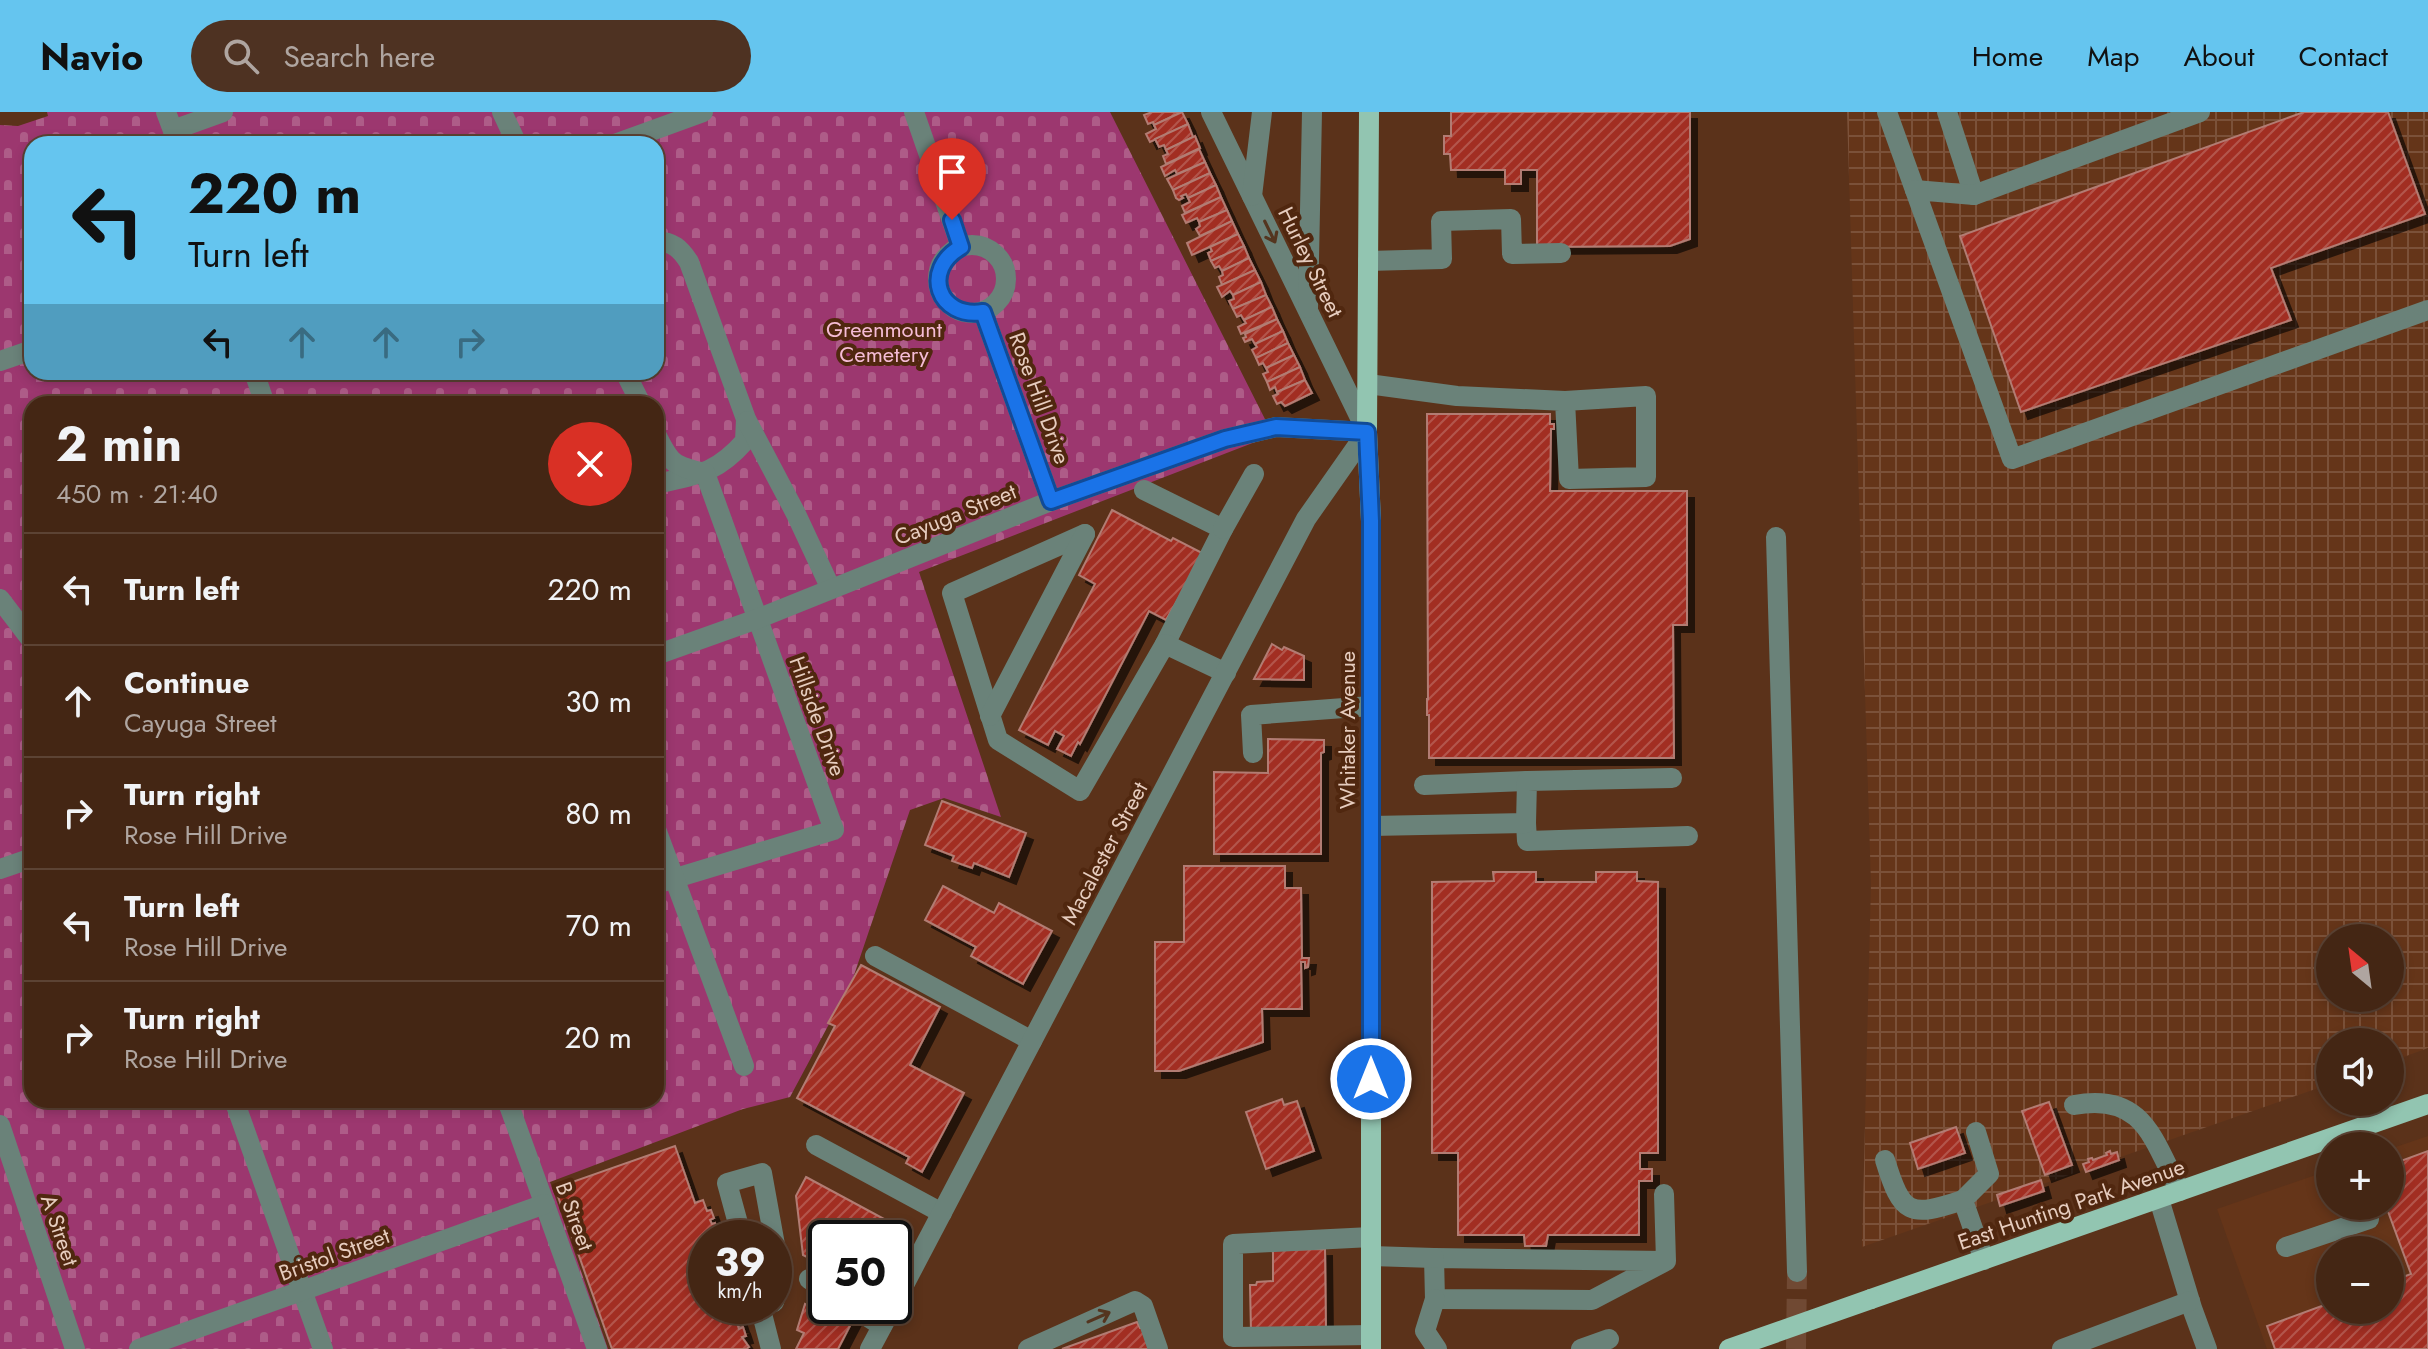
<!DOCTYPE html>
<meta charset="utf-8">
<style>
body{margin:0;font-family:Jost,sans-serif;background:#4e3222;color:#f1f3f6;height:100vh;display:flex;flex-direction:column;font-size:30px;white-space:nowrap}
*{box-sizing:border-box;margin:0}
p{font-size:26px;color:#afa5a0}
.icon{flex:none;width:44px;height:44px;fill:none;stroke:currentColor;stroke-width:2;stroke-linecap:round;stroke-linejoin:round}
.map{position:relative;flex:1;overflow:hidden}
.drawer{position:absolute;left:24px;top:284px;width:640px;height:712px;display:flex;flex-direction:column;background:#442614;border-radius:24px;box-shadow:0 4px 12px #0003,0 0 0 2px #5c4334}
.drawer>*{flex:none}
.top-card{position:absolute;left:24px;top:24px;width:640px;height:244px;border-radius:24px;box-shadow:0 4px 12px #0003,0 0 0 2px #5c4334;background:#65c5ef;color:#111;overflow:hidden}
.needle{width:52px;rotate:331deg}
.controls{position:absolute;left:2316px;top:812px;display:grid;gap:16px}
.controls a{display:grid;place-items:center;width:88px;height:88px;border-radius:50%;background:#442614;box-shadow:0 4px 12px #0003,0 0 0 2px #5c4334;font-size:40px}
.speed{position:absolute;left:688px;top:1108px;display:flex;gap:16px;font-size:40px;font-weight:700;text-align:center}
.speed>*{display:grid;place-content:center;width:104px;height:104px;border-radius:50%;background:#442614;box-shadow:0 4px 12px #0003,0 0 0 2px #5c4334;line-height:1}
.speed small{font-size:20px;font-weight:400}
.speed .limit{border:4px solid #111;border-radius:12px;background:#fff;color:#111}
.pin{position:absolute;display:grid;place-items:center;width:68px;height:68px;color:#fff;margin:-82px -34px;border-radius:50% 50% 50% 0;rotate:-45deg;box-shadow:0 0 8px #0007}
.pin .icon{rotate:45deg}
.me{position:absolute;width:88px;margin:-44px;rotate:0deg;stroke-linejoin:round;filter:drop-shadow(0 0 6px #0008)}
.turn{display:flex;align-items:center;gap:28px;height:168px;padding:0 32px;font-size:36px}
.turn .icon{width:104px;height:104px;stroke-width:2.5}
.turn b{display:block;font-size:56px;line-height:68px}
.lanes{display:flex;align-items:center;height:76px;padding:0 32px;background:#0003;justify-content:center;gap:40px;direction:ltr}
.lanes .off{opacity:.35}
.round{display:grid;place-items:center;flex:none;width:84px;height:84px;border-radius:42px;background:#4e3222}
.headline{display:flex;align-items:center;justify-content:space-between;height:136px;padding:0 32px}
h1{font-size:48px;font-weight:700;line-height:60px}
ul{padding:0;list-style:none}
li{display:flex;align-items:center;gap:24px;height:112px;padding:0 32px;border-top:2px solid #5c4334}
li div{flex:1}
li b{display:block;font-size:30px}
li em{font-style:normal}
header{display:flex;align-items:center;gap:48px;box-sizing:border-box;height:112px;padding:0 40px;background:#65c5ef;color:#111}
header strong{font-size:38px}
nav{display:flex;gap:44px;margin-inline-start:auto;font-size:28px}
.search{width:560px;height:72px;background:#4e3222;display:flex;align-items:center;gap:20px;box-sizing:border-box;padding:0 28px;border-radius:44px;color:#afa5a0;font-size:30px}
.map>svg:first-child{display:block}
.built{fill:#653519;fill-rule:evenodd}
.industrial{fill:url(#industrial-grid);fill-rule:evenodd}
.cemetery{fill:url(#cemetery-stones);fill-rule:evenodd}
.building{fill:url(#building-hatch);stroke:#b27c73;stroke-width:2;filter:url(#shadow)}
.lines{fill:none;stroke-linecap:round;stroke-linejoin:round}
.minor-tunnel{stroke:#704933;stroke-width:20;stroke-dasharray:20 10;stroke-linecap:butt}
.minor{stroke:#6a8279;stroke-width:20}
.major{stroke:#92c5b1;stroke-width:20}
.major-bridge{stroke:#92c5b1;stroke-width:20}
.oneway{stroke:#54351f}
.route-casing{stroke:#114b97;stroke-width:20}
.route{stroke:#1a73e8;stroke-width:14}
.labels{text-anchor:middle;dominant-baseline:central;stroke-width:8;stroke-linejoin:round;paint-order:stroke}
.street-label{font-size:22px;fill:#e6ccbe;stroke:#50270f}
.park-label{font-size:22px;fill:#f5bcd6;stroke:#50270f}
</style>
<header>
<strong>Navio</strong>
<div class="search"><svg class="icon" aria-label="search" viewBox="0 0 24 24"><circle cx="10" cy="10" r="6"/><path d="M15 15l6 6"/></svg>Search here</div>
<nav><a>Home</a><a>Map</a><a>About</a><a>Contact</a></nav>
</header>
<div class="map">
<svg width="2428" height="1237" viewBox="0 0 2428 1237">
<defs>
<pattern id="industrial-grid" width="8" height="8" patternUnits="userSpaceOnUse" patternTransform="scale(2)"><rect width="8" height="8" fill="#653519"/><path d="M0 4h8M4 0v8" fill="none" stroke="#7b5139"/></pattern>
<pattern id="cemetery-stones" width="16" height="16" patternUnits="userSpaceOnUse" patternTransform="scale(2)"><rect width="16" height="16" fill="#9c376f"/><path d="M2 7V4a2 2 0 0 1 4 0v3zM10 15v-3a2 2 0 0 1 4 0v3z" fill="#ae5c88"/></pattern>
<pattern id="building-hatch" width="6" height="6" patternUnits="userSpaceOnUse" patternTransform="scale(2)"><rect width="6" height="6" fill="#a22f24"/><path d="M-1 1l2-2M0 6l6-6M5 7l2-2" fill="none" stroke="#b3564c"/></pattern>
<filter id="shadow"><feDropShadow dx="7" dy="7" stdDeviation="0" flood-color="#0009"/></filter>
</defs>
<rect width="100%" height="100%" fill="#5b321a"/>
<path class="built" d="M2428,1024V1237H2267L2217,1097L2330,1058V1094H2390V1037ZM2330,1138H2390V1198H2330Z"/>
<path class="industrial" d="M1847,0H2428V936L2390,950V930H2330V972L1862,1135L1871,772ZM2330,826H2390V886H2330Z"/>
<path class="cemetery" d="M47,0H1110L1273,323L919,460L1001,705L944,686L910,698L852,869L790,985L743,997L550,1070L608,1237H0V13L18,14L48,4ZM32,32H656V260H32ZM32,292H656V988H32Z"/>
<g class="building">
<path d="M1152,0H1182L1154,13L1153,10L1148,12L1144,3Z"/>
<path d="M1182,0L1188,12L1150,30L1146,22L1156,17L1154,13Z"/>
<path d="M1451,0H1690V127L1670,134L1537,135V58H1521V72H1505V58H1451L1450,42H1444V24H1451Z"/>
<path d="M2304,0H2388L2425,102L2271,156L2291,208L2021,300L1960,124Z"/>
<path d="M1188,12L1193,25L1166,38L1164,33L1159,35L1155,27Z"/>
<path d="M1195,24L1200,36L1166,52L1163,44L1168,42L1166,38Z"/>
<path d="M1199,37L1205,50L1177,62L1175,58L1165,64L1161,55Z"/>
<path d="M1205,50L1210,61L1173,78L1167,67Z"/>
<path d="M1210,61L1216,73L1188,86L1186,82L1181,84L1183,86L1179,88L1176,86L1173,78Z"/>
<path d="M1216,73L1221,85L1185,101L1182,94L1190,90L1188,86Z"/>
<path d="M1221,85L1227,98L1199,110L1197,106L1186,111L1182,103Z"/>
<path d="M1227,98L1232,109L1200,124L1196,117L1200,114L1199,110Z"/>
<path d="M1232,109L1238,122L1192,143L1187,131Z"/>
<path d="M1238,122L1244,134L1211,149L1208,141L1212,139L1210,135Z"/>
<path d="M1244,134L1249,146L1222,159L1219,154L1215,156L1211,149Z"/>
<path d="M1249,146L1255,158L1222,173L1219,165L1223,163L1222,159Z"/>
<path d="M1255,158L1261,170L1233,183L1230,179L1222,185L1217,175Z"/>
<path d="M1261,170L1266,183L1233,197L1229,189L1234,187L1233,183Z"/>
<path d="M1266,183L1272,195L1244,208L1241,203L1237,205L1233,197Z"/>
<path d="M1272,195L1277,207L1241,222L1238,215L1246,211L1244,208Z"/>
<path d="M1277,207L1283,219L1255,232L1252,227L1245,230L1243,226L1246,225L1245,222Z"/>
<path d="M1283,219L1288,231L1256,246L1252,238L1257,235L1255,232Z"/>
<path d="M1288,231L1294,243L1266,256L1263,251L1259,253L1256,246Z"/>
<path d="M1294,243L1300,255L1267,270L1263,262L1268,260L1266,256Z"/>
<path d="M1300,255L1305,268L1277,280L1275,275L1270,278L1267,270Z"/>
<path d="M1305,268L1312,281L1285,294L1281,290L1277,292L1273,284L1278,282L1277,280Z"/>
<path d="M1427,302H1550V312H1554V317H1551L1550,379H1687V513H1673L1674,646H1429V603H1427V587H1428Z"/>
<path d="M1112,398L1171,429L1173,426L1204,442L1166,508L1149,499L1080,632L1078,630L1071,644L1057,637L1064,624L1055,619L1048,633L1019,618L1095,472L1079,463Z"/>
<path d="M1272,532L1282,538L1284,535L1304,544V568L1254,567Z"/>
<path d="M1268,627L1324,628V640L1321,641V742H1214V660L1268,661Z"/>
<path d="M942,689L1026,721L1009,765L974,751L972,756L952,749L954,744L925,733Z"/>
<path d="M1184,754H1285V776H1301L1302,846H1309L1308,855L1305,856V850H1301L1302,897H1262L1263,930L1179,959H1155V830H1184Z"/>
<path d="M1493,760H1536V770H1596V760H1637V769L1658,770V1041H1640V1057H1652V1069H1639V1123H1548L1546,1134H1525L1524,1123H1458V1041H1432V770L1494,769Z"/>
<path d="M943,774L994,801L999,791L1052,819L1023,872L971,844L976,835L925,808Z"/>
<path d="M861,853L940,895L910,953L964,981L922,1060L906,1051L909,1045L797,986L835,914L828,911Z"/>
<path d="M1282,987L1284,993L1297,989L1314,1039L1266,1057L1246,1000Z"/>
<path d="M2049,990L2072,1053L2045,1063L2022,999Z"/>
<path d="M1956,1015L1965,1041L1918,1057L1910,1031Z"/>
<path d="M675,1034L695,1091L703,1088L707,1099L711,1098L714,1106L710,1108L712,1112L715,1111L718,1119L715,1120L717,1126H706V1194H741L743,1201L735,1204H739L742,1213L738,1214L739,1217L743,1215L746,1224L742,1225L749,1235L746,1237H612L555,1076Z"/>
<path d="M2110,1039L2111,1042L2117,1040L2119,1048L2086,1060L2083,1052L2089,1050L2088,1047L2092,1046L2093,1048L2107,1043L2106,1041Z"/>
<path d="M2428,1039V1237H2275L2267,1214L2330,1191V1198H2390V1170L2411,1162L2386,1094H2390V1053Z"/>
<path d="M806,1065L897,1114L890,1126H826V1137L820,1134L813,1148L803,1143L796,1084Z"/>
<path d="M2041,1068L2044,1079L2000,1094L1997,1083Z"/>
<path d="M1325,1137L1326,1219H1251L1250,1173H1256L1257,1170L1273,1169V1138Z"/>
<path d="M820,1189L848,1206L849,1204L854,1206L838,1237H796L804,1221L797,1218L805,1192L816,1197Z"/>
<path d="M1137,1210L1140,1216H1142L1150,1236L1147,1237H1062Z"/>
</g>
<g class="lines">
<path class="minor-tunnel" d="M1796,1237L1797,1160"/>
<g class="minor">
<path d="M166,0L178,32"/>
<path d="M502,0L517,32"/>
<path d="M914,0L961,135"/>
<path d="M1211,0L1367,320"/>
<path d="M1887,0L1915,78"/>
<path d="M1947,0L1974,83"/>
<path d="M2200,0L1974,83L1915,78L2012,347L2428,198"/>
<path d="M173,18L223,0"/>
<path d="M615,32L703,0"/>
<path d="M1252,84L1262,0"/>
<path d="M656,129C673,130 680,136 689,150L746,307L745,329C716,362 697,363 656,372"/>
<circle cx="972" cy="167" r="34"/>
<path d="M1368,149L1442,147L1441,109L1511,107L1512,142L1561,141"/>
<path d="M1308,196L1312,0"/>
<path d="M983,200L1051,389"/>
<path d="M0,249L32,238"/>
<path d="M254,260L265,292"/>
<path d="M625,260L641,292"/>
<path d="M1368,272L1457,284L1565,289L1569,367L1646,365V284L1565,289"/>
<path d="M747,309L796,402L831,477"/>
<path d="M656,322C670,351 673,354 705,361L834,718L656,772"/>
<path d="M1144,378L1223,417L1165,532"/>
<path d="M1223,417L1254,362"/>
<path d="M1085,422L952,481L998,628L1080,679L1165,532L1226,561"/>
<path d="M1776,425L1797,1160"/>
<path d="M0,487L32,529"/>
<path d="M656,543L757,507L1051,389L1225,327L1276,315L1367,320"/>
<path d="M990,604L1085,422"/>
<path d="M1253,641L1251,603L1371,594"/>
<path d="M1424,673L1527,669"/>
<path d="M1526,711L1527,729L1688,724"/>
<path d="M1371,714L1526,711L1527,669L1672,666"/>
<path d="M656,717L744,954"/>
<path d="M0,757L32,746"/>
<path d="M875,844L1032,929"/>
<path d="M234,988L323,1237"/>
<path d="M507,988L597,1237"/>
<path d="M2074,993C2144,980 2153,1028 2180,1079"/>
<path d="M0,1013L75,1237"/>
<path d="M1976,1020L1989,1062L1963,1088L1984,1148"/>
<path d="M816,1033L942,1101"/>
<path d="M1885,1048C1902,1103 1909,1106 1963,1088"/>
<path d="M1664,1082L1666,1149L1592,1188L1435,1187L1434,1146L1666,1149"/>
<path d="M2159,1087L2192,1196L2207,1237"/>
<path d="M742,1126L727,1071L762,1061L781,1166L774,1190"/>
<path d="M2286,1135L2369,1107L2364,1094"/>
<path d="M1371,1144L1434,1146"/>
<path d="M809,1167L826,1178"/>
<path d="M1435,1187L1425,1219L1437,1237"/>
<path d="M894,1192L1306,407L1367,320"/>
<path d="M760,1194L771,1237"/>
<path d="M851,1194L882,1214"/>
<path d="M1371,1223L1233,1225V1132L1371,1125"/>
<path d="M139,1237L545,1092"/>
<path d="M870,1237L893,1194"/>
<path d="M1028,1237L1135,1189L1143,1194L1158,1237"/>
<path d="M1581,1237L1609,1227"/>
<path d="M2062,1237L2190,1189"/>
</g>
<g class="major">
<path d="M1369,0L1367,320L1371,409V1237"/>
<path d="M1871,1187L2428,992"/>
</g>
<path class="major-bridge" d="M1729,1237L1871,1187"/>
</g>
<defs><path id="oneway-shaft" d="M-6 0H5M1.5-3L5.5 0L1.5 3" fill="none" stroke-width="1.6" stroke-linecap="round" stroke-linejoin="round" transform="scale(2)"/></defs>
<g class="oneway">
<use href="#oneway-shaft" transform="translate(1270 120) rotate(64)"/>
<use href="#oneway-shaft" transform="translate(1099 1205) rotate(-24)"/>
</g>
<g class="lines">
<g class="route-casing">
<path id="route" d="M952,108L961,135C921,158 938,207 983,200L1051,389L1225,327L1276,315L1367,320L1371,409V967"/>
</g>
<use href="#route" class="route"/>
</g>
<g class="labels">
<g class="street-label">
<text transform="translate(1311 150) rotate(64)">Hurley Street</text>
<text transform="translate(1040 286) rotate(70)">Rose Hill Drive</text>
<text transform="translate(955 402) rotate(-22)">Cayuga Street</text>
<text transform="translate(818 604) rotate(70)">Hillside Drive</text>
<text transform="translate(1347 618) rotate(-90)">Whitaker Avenue</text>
<text transform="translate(1104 741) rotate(-62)">Macalester Street</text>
<text transform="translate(2071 1092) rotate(-19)">East Hunting Park Avenue</text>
<text transform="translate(575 1104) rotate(70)">B Street</text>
<text transform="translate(60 1118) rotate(71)">A Street</text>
<text transform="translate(334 1142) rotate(-20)">Bristol Street</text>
</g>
<g class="park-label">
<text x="884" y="217">Greenmount<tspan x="884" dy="25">Cemetery</tspan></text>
</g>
</g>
</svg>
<div class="controls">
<a><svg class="needle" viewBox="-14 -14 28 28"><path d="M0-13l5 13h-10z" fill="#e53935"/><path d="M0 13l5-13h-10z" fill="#afa5a0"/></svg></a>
<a><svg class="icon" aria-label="sound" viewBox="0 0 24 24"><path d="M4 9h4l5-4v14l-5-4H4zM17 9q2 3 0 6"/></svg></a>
<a>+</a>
<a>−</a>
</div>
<div class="speed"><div>39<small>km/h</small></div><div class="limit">50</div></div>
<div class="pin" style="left:952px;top:108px;background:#d93025"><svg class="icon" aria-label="arrive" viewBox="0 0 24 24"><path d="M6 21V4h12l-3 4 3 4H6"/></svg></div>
<svg class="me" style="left:1371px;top:967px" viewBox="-20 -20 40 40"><circle r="17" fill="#1a73e8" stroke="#fff" stroke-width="3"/><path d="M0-11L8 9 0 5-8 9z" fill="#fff"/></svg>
<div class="top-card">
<div class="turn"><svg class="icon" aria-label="left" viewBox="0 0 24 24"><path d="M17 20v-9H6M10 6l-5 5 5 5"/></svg><div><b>220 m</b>Turn left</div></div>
<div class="lanes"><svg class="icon" aria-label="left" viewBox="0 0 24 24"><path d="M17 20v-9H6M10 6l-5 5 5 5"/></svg><svg class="icon off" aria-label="ahead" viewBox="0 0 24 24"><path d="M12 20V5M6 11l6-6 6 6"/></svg><svg class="icon off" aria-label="ahead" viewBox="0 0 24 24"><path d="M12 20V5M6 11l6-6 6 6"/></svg><svg class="icon off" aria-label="right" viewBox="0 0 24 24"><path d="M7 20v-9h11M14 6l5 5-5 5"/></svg></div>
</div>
<section class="drawer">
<div class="headline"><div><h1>2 min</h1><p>450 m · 21:40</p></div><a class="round" style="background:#d93025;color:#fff"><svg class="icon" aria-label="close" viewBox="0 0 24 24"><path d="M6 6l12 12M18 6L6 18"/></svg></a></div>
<ul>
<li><svg class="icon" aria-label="left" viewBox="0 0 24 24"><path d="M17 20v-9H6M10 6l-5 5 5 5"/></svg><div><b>Turn left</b></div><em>220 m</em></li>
<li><svg class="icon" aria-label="ahead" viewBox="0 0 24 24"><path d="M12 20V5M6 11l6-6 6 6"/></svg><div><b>Continue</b><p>Cayuga Street</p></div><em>30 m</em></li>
<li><svg class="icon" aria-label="right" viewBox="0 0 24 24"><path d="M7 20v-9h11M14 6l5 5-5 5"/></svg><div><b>Turn right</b><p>Rose Hill Drive</p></div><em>80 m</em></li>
<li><svg class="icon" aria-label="left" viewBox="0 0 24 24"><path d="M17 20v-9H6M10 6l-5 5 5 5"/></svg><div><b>Turn left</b><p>Rose Hill Drive</p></div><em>70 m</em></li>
<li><svg class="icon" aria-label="right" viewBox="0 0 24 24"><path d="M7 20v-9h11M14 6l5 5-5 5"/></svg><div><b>Turn right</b><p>Rose Hill Drive</p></div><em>20 m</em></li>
</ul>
</section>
</div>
